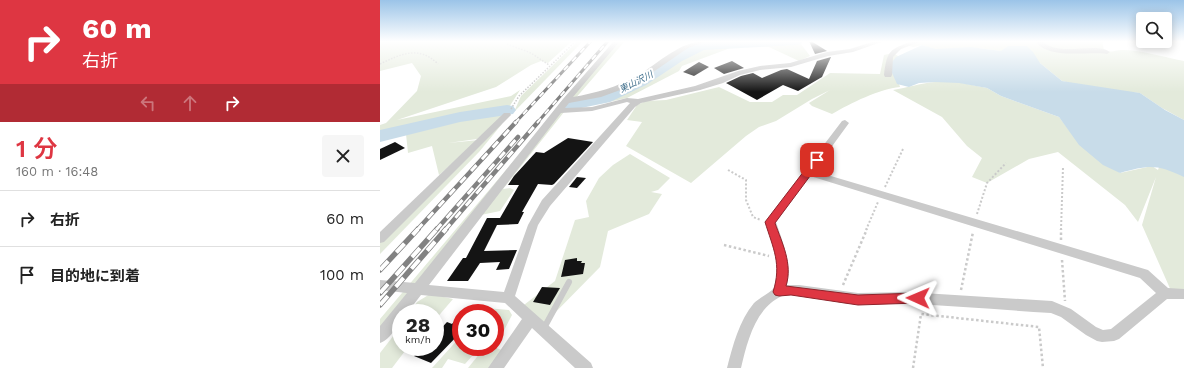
<!DOCTYPE html>
<html lang="ja">
<meta charset="utf-8">
<style>
body{margin:0;font-family:"Work Sans","Noto Sans JP",sans-serif;background:#f6f6f6;color:#222;height:100vh;display:flex;flex-direction:column;font-size:15px;white-space:nowrap}
*{box-sizing:border-box;margin:0}
p{font-size:13px;color:#767676}
.icon{flex:none;width:22px;height:22px;fill:none;stroke:currentColor;stroke-width:2;stroke-linecap:round;stroke-linejoin:round}
.map{position:relative;flex:1;overflow:hidden}
.panel{display:flex;flex-direction:column;background:#fff;width:380px}
.panel>*{flex:none}
.banner{background:#de3642;color:#fff;overflow:hidden}
.buttons{position:absolute;left:756px;top:12px;display:grid;gap:8px}
.buttons a{display:grid;place-items:center;width:36px;height:36px;border-radius:4px;background:#fff;box-shadow:0 2px 10px #0003;font-size:20px}
.speed{position:absolute;left:12px;top:304px;display:flex;gap:8px;font-size:20px;font-weight:700;text-align:center}
.speed>*{display:grid;place-content:center;width:52px;height:52px;border-radius:50%;background:#fff;box-shadow:0 2px 10px #0003;line-height:1}
.speed small{font-size:10px;font-weight:400}
.speed .limit{border:6px solid #d22;background:#fff;color:#111}
.pin{position:absolute;display:grid;place-items:center;width:34px;height:34px;color:#fff;margin:-17px;border-radius:8px;box-shadow:0 2px 6px #0006}
.me{position:absolute;width:44px;margin:-22px;rotate:271deg;stroke-linejoin:round;filter:drop-shadow(0 0 3px #0008)}
.turn{display:flex;align-items:center;gap:14px;height:84px;padding:0 16px;font-size:18px}
.turn .icon{width:52px;height:52px;stroke-width:2.5}
.turn b{display:block;font-size:28px;line-height:34px}
.lanes{display:flex;align-items:center;height:38px;padding:0 16px;background:#0003;justify-content:center;gap:20px;direction:ltr}
.lanes .off{opacity:.35}
.round{display:grid;place-items:center;flex:none;width:42px;height:42px;border-radius:4px;background:#f6f6f6}
.head{display:flex;align-items:center;justify-content:space-between;height:68px;padding:0 16px}
h1{font-size:24px;font-weight:600;line-height:30px;color:#de3642}
ul{padding:0;list-style:none}
li{display:flex;align-items:center;gap:12px;height:56px;padding:0 16px;border-top:1px solid #e0e0e0}
li div{flex:1}
li b{display:block;font-size:15px}
li em{font-style:normal}
main{display:flex;flex:1;min-height:0}
.map>svg:first-child{display:block}
.green{fill:#e3eadb}
.water{fill:#c8dce9}
.lines{fill:none;stroke-linecap:round;stroke-linejoin:round}
.stream{stroke:#c8dce9;stroke-width:2.5}
.river{fill:#c8dce9;fill-rule:evenodd}
.building{fill:#141414}
.path-far2{stroke:#cacaca;stroke-width:1.5;stroke-dasharray:1.5 1.5;stroke-linecap:butt}
.path-far1{stroke:#cacaca;stroke-width:2;stroke-dasharray:2 2;stroke-linecap:butt}
.path{stroke:#cacaca;stroke-width:2.5;stroke-dasharray:2.5 2.5;stroke-linecap:butt}
.lane{stroke:#cacaca;stroke-width:6}
.street{fill:#cacaca;fill-rule:evenodd}
.rail-far2-casing{stroke:#828282;stroke-width:3}
.rail-far1-casing{stroke:#828282;stroke-width:4.5}
.rail-casing{stroke:#828282;stroke-width:5.5}
.rail-far2{stroke:#fff;stroke-width:2;stroke-dasharray:6;stroke-linecap:butt}
.rail-far1{stroke:#fff;stroke-width:3;stroke-dasharray:8;stroke-linecap:butt}
.rail{stroke:#fff;stroke-width:4;stroke-dasharray:12;stroke-linecap:butt}
.route{fill:#de3642;stroke:#90232b}
.labels{text-anchor:middle;dominant-baseline:central;stroke-width:4;stroke-linejoin:round;paint-order:stroke}
.far-water-label{font-size:9px;font-style:italic;fill:#3f6e8b;stroke:#fff}
</style>
<main>
<section class="panel">
<div class="banner">
<div class="turn"><svg class="icon" aria-label="right" viewBox="0 0 24 24"><path d="M7 20v-9h11M14 6l5 5-5 5"/></svg><div><b>60 m</b>右折</div></div>
<div class="lanes"><svg class="icon off" aria-label="left" viewBox="0 0 24 24"><path d="M17 20v-9H6M10 6l-5 5 5 5"/></svg><svg class="icon off" aria-label="ahead" viewBox="0 0 24 24"><path d="M12 20V5M6 11l6-6 6 6"/></svg><svg class="icon" aria-label="right" viewBox="0 0 24 24"><path d="M7 20v-9h11M14 6l5 5-5 5"/></svg></div>
</div>
<div class="head"><div><h1>1 分</h1><p>160 m · 16:48</p></div><a class="round"><svg class="icon" aria-label="close" viewBox="0 0 24 24"><path d="M6 6l12 12M18 6L6 18"/></svg></a></div>
<ul>
<li><svg class="icon" aria-label="right" viewBox="0 0 24 24"><path d="M7 20v-9h11M14 6l5 5-5 5"/></svg><div><b>右折</b></div><em>60 m</em></li>
<li><svg class="icon" aria-label="arrive" viewBox="0 0 24 24"><path d="M6 21V4h12l-3 4 3 4H6"/></svg><div><b>目的地に到着</b></div><em>100 m</em></li>
</ul>
</section>
<div class="map">
<svg width="804" height="368" viewBox="0 0 804 368">
<rect width="100%" height="100%" fill="#fff"/>
<g class="green">
<path d="M0,41H192L168,63L161,61L151,65L116,87L17,120L131,96L140,90L124,115H119L124,116L97,139L68,143L99,140L59,175L52,146L28,153L26,134L0,141V125L6,123L37,91L41,76L32,63L0,71Z"/>
<path d="M198,41H203L134,112L141,96Z"/>
<path d="M235,41H245L194,100L240,87L306,47L324,41H427L400,45L421,44L430,56L419,61L389,47H353L302,66L299,71L247,98L224,103L188,107L123,189L130,188L134,190L120,211L101,215L0,341V319Z"/>
<path d="M539,41H722L724,50L722,51C731,53 735,50 744,50C764,51 784,57 804,61V120L782,108L760,93L720,90L682,81L660,63L621,51L598,48L556,50L542,45L533,47L527,45Z"/>
<path d="M513,53L518,56L515,71L520,87C499,89 471,103 452,114L432,106L429,103L450,90L432,99L396,121L379,127L366,136L311,183L246,146L262,122L247,120L257,105L266,101L286,100L339,87L370,102H392L403,95H417L450,73L500,74L504,55Z"/>
<path d="M555,82H577L607,88L621,96L679,117L689,130L740,173L772,166L778,170L779,167L804,166V294L792,293L762,225L776,177L758,222L745,205L678,152L649,159L607,183L592,177L602,158L587,146L562,117L513,90C527,88 540,83 555,82Z"/>
<path d="M122,124L99,152L0,254V239L119,125Z"/>
<path d="M250,154L290,178L278,190L271,192L282,194L269,214L228,231L220,267L161,327L140,308L175,281L195,220L209,217L206,201L219,178L233,165Z"/>
<path d="M50,294L73,299L55,320V313H30L37,302Z"/>
<path d="M106,308L129,310L132,315L118,342L115,341V313H102Z"/>
<path d="M21,326V347H28L12,368H0V353Z"/>
<path d="M81,336V347H100L85,364L68,359L62,368H52Z"/>
<path d="M105,347H113L122,350L109,368H88Z"/>
</g>
<path class="water" d="M542,45L556,49L591,47L621,51L628,46H647L653,52L660,63L682,81L760,93L785,110L804,120V177C776,164 769,165 740,173L723,165L699,145L679,117L621,96L607,88L579,83L555,82L539,83L529,87L517,84L509,66L516,57Z"/>
<g class="lines">
<path class="stream" d="M321,46L327,43"/>
<g class="river">
<path d="M333,41H423L421,44L416,45L324,50L302,61L266,85L230,102L187,111L181,110L178,106L181,102L219,94L254,79L292,55L316,43Z"/>
<path d="M127,105L133,106L136,110L133,114L80,122L0,142V130L80,112Z"/>
</g>
</g>
<g class="building">
<path d="M429,41H431L447,51L435,54Z"/>
<path d="M451,57L442,77L418,91L403,85L377,100L346,83L361,76L373,73L382,78L401,70L407,69L429,79L437,61Z"/>
<path d="M352,61L364,68L344,74L334,68Z"/>
<path d="M319,62L329,67L314,76L303,72Z"/>
<path d="M188,138L213,142L174,184L172,185L158,184L142,212H144L138,224L117,225L104,251L137,250L129,269L116,270L120,262L100,263L88,281H67L83,258H86L107,218H120L139,185H128L134,176L156,152L164,153Z"/>
<path d="M15,142L25,148L0,160V149Z"/>
<path d="M197,177L206,178L197,188L189,187Z"/>
<path d="M197,258V261H202L201,263H205L203,274L181,277L185,260Z"/>
<path d="M162,287L180,288L170,305L153,302Z"/>
<path d="M81,313V332L51,363L34,356L43,347H55V335L67,322L72,324Z"/>
</g>
<g class="lines">
<g class="path-far2">
<path d="M127,44L151,53L169,65"/>
<path d="M0,64C21,54 39,45 58,64"/>
<path d="M131,109L139,96L196,41"/>
</g>
<g class="path-far1">
<path d="M348,170L366,180V200L373,217L381,220"/>
<path d="M505,187L523,149"/>
<path d="M597,214L607,183L626,163"/>
<path d="M486,230L498,202"/>
<path d="M681,230L683,167"/>
</g>
<g class="path">
<path d="M681,240V229"/>
<path d="M344,245L389,256"/>
<path d="M682,260L685,301"/>
<path d="M463,285L487,229"/>
<path d="M581,290L593,232"/>
<path d="M533,368L541,314L659,327L663,368"/>
</g>
<path class="lane" d="M164,328L189,282"/>
<g class="street">
<path d="M234,41H240L193,97C216,93 237,87 257,76C279,63 301,40 327,41L308,48L263,79L243,89L221,97L189,103L185,108L212,107L247,98L258,99L315,86L358,71L380,66L410,63L447,52L470,49L495,41H504L473,52L448,56L411,67L380,70L360,75L343,83L320,90L261,103L255,107L170,206L158,225L135,296L211,363L213,368H195L152,328L124,368H108L142,319L125,303L41,295L27,313H21C21,323 10,340 0,343V326L27,293L0,290V280L35,283L183,99ZM247,102L250,103L162,200L148,225L124,292L49,285L181,113L212,111Z"/>
<path d="M533,41H542L521,49L513,57L512,75L511,77H505L504,75C507,50 510,49 533,41Z"/>
<path d="M655,41H662C680,58 715,41 730,52L727,54C706,51 669,60 655,41Z"/>
<path d="M124,113H130L131,115L4,242L0,243V232Z"/>
<path d="M465,120L469,123L434,171L768,270L788,288L804,289V299H787L739,339L734,341L722,342L717,341L706,335L681,317L671,313C624,310 576,306 529,304C506,303 484,306 462,303C448,301 414,291 402,296C375,308 367,343 361,368H347C353,345 359,321 374,303C379,298 390,293 394,288C404,273 390,237 385,222L462,121ZM430,176L760,278L776,293L731,329L723,330L716,327L691,309L672,301L527,292L478,293L419,285H407C412,263 403,243 396,222Z"/>
</g>
<g class="rail-far2-casing">
<g id="rail-far2">
<path d="M135,123L211,41"/>
<path d="M157,123L228,41"/>
</g>
</g>
<g class="rail-far1-casing">
<g id="rail-far1">
<path d="M37,230L136,122"/>
<path d="M56,230L138,137"/>
<path d="M65,230L158,122"/>
</g>
</g>
<g class="rail-casing">
<g id="rail">
<path d="M0,270L38,229"/>
<path d="M0,293L57,229"/>
<path d="M0,305L66,229"/>
</g>
</g>
<use href="#rail-far2" class="rail-far2"/>
<use href="#rail-far1" class="rail-far1"/>
<use href="#rail" class="rail"/>
</g>
<linearGradient id="sky" x2="0" y2="1"><stop stop-color="#9bc4e8"/><stop offset="0.45" stop-color="#fff"/><stop offset="1" stop-color="#fff" stop-opacity="0"/></linearGradient>
<rect width="804" height="92" fill="url(#sky)"/>
<path class="route" d="M437,157L442,160L395,223C402,243 413,264 406,286L478,295L538,293L543,295L544,298L543,302L538,303L478,305L411,295L399,296L395,295L393,292C402,264 393,248 385,222L434,158Z"/>
<g class="labels">
<g class="far-water-label">
<text transform="translate(256 82) rotate(-27)">東山沢川</text>
</g>
</g>
</svg>
<div class="buttons">
<a><svg class="icon" aria-label="search" viewBox="0 0 24 24"><circle cx="10" cy="10" r="6"/><path d="M15 15l6 6"/></svg></a>
</div>
<div class="speed"><div>28<small>km/h</small></div><div class="limit">30</div></div>
<div class="pin" style="left:437px;top:160px;background:#d93025"><svg class="icon" aria-label="arrive" viewBox="0 0 24 24"><path d="M6 21V4h12l-3 4 3 4H6"/></svg></div>
<svg class="me" style="left:538px;top:298px" viewBox="-20 -20 40 40"><path d="M0-17L14 15 0 8-14 15z" fill="#de3642" stroke="#fff" stroke-width="4"/></svg>
</div>
</main>
